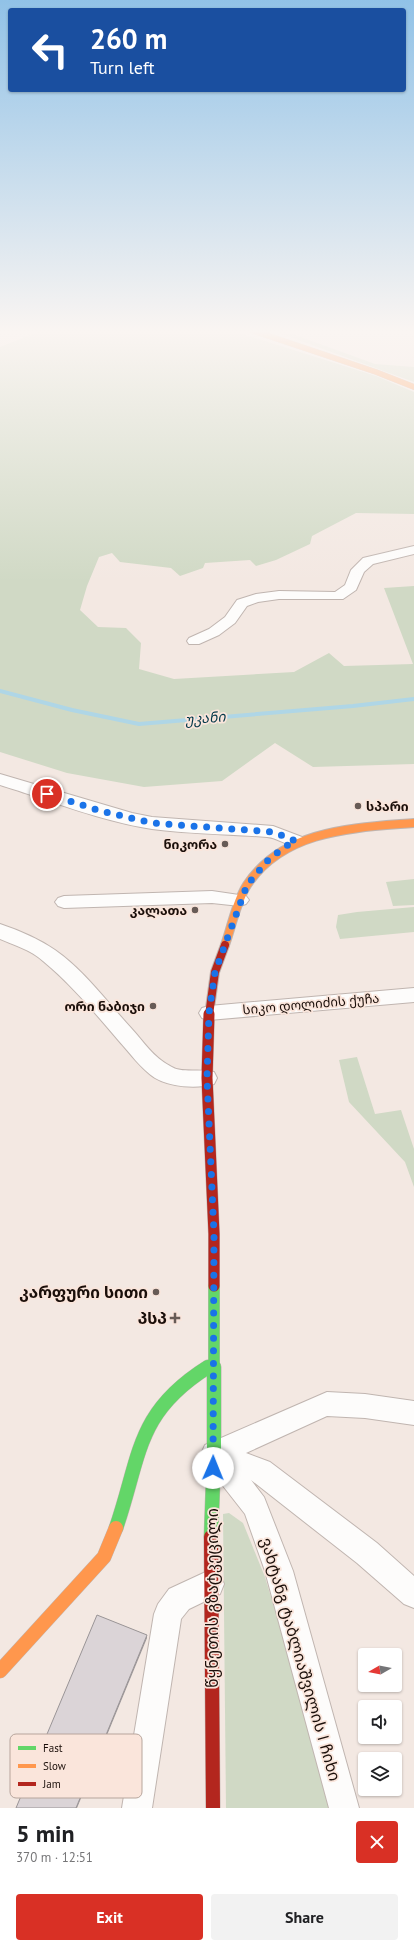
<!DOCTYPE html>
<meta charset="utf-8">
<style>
body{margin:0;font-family:"PT Sans","Noto Sans Georgian",sans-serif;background:#f2f2f2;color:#202124;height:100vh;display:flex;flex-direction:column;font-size:15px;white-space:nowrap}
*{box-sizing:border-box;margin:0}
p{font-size:13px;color:#757577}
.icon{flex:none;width:22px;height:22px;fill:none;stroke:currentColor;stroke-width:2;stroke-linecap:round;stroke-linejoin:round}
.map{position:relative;height:1808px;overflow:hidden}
.drawer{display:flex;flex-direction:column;background:#fff;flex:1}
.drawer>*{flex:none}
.banner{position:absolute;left:8px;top:8px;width:398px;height:84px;border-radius:4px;box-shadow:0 1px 3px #0004;background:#1a4fa0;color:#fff;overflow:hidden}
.needle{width:26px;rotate:261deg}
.tools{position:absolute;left:358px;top:1648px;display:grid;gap:8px}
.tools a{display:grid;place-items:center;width:44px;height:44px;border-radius:4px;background:#fff;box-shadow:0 1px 3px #0004;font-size:20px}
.pin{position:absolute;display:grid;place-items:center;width:34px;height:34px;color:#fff;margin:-17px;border:2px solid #fff;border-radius:50%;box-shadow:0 1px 4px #0007}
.me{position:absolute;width:44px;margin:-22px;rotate:1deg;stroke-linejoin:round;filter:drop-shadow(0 0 3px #0008)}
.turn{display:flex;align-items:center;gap:14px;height:84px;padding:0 16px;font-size:18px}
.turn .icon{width:52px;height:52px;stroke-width:2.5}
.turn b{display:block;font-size:28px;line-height:34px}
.round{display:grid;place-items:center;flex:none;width:42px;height:42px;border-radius:4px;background:#f2f2f2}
.headline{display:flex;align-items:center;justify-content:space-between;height:68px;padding:0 16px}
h1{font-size:24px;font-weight:700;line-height:30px}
.cta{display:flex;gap:8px;margin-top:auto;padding:8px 16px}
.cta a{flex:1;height:46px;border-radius:4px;background:#d93025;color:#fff;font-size:16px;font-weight:700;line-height:46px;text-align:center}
.cta a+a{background:#f2f2f2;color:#202124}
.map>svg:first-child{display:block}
.green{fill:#d0d9c5}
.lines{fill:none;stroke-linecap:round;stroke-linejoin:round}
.stream{stroke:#afd6e6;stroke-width:4}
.street-casing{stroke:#c0b5b0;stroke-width:2}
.fast-far1-casing{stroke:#c0b5b0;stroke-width:12}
.fast-casing{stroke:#c0b5b0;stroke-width:15}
.slow-far2-casing{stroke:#c0b5b0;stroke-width:6}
.slow-far1-casing{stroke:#c0b5b0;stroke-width:10}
.slow-casing{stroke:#c0b5b0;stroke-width:15}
.jam-far2-casing{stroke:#c0b5b0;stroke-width:10}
.jam-far1-casing{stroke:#c0b5b0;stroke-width:12}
.jam-casing{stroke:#c0b5b0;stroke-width:15}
.street{fill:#fdfcfb;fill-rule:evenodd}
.fast-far1{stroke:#63d668;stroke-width:11}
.fast{stroke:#63d668;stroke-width:14}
.slow-far2{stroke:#ff974d;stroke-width:5.5}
.slow-far1{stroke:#ff974d;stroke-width:8}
.slow{stroke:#ff974d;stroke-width:14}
.jam-far2{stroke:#b3261e;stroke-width:8}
.jam-far1{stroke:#b3261e;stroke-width:11}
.jam{stroke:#b3261e;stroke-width:14}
.shaded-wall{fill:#999496}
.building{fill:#dbd4d7;stroke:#999496}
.route{stroke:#1a73e8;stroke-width:7;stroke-dasharray:0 12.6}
.poi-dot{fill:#675b56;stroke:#fae5db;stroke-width:1.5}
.labels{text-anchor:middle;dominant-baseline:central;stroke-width:3.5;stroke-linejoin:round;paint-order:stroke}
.poi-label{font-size:13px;font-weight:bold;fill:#1b0f0a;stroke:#fae5db;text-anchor:end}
.street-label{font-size:13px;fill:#1b0f0a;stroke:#fae5db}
.water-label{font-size:14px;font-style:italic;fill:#003748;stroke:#fae5db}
.near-poi-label{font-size:16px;font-weight:bold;fill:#1b0f0a;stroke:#fae5db;text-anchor:end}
.near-street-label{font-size:16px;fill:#1b0f0a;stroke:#fae5db}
.key{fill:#fae5db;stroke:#b7a59c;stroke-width:1}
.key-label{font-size:11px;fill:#1b0f0a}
</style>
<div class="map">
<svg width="414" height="1808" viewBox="0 0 414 1808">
<rect width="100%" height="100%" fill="#f3e8e2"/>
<g class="green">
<path d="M45,329H227L376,376L414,392V514L356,513L312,536L310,544L276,560L256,566L250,560L205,563L203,568L180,576L171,568L120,562L112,553L99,557L87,586L80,610L98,627L126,628L141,643L139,669L174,679L294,672L329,653L344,666L413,664L384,588L414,586V764L313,767L275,743L222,781L144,787L67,773L0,752V347Z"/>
<path d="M268,329H279L375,364L414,367V382Z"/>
<path d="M414,879V905L393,906L386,882Z"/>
<path d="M414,907V932L340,939L336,927L338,915L357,912Z"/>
<path d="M357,1057L375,1114L401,1110L414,1149V1187L405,1162L349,1102L339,1060Z"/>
<path d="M229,1513L243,1523L265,1577L334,1808H226L223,1514Z"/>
</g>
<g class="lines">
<path class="stream" d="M0,691L72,710L139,724L353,706L414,699"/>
<g class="street-casing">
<g id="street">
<path d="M414,546V554L373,564L364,572L356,590L343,599H279L258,602L247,606L235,623L219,635L199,644H189L187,641L189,638L209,629L225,617L237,600L256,594L279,591L335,592L345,585L351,570L363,558Z"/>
<path d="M0,774L132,813L152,817L273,826L302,837L305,841L302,845C289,849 280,838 267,837C229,834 190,834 152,829C100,821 49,800 0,785Z"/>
<path d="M212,891L246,896L249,900L246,904L240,906L212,903L64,908L58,906L55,902L58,898L64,896Z"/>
<path d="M0,924C18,930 39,939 55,950C84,970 107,1002 131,1028C143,1041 154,1058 170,1066C182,1074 200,1068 214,1072L217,1078L214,1084C197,1089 170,1087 155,1078C141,1069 130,1053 119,1041C95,1013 71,984 43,961C31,950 14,945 0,939Z"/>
<path d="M414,988V1002L209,1020L202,1018L199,1013L202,1008L209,1006Z"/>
<path d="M327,1392L365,1394L414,1401V1425L365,1418L327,1416L246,1453L270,1462L377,1543L414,1576V1608L404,1604L357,1563L251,1480L264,1497L293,1571L359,1808H329L265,1571L245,1514L205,1463L201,1454L205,1445Z"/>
<path d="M210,1570L220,1574L224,1584L220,1594L189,1609L181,1619L152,1808H122L154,1614L158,1604L169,1589Z"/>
</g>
</g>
<g class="fast-far1-casing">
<g id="fast-far1">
<path d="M214,1286V1368"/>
<path d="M206,1368L212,1364"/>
</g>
</g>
<g class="fast-casing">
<g id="fast">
<path d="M116,1528C141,1456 135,1413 208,1367"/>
<path d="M211,1537L214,1454V1367"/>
</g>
</g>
<g class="slow-far2-casing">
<path id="slow-far2" d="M248,329L376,372L414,387"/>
</g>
<g class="slow-far1-casing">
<path id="slow-far1" d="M225,945C232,926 236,902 247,885C284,829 354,828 414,823"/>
</g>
<g class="slow-casing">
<path id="slow" d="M0,1671L104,1557L116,1528"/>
</g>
<g class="jam-far2-casing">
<path id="jam-far2" d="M209,1015L215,972L225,945"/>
</g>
<g class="jam-far1-casing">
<path id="jam-far1" d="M209,1014L207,1078L214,1234V1286"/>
</g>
<g class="jam-casing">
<path id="jam" d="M211,1537L213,1808"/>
</g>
<use href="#street" class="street"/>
<use href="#fast-far1" class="fast-far1"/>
<use href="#fast" class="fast"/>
<use href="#slow-far2" class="slow-far2"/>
<use href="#slow-far1" class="slow-far1"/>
<use href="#slow" class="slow"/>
<use href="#jam-far2" class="jam-far2"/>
<use href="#jam-far1" class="jam-far1"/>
<use href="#jam" class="jam"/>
</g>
<path class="shaded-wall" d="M147,1635V1638L77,1808H76Z"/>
<path class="building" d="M97,1615L147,1635L76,1808H16Z"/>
<linearGradient id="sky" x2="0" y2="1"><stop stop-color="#91c2e7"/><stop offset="0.57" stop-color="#faf5f2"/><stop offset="1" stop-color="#faf5f2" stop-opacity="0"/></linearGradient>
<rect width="414" height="582" fill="url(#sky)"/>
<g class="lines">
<path class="route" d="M47,794L101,811L152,823L273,832L296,841L286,846L269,859L247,885L215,972L209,1013L207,1078L214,1234L213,1468"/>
</g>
<g class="poi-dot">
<circle cx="358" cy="806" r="4"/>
<circle cx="225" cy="844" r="4"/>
<circle cx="195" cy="910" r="4"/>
<circle cx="153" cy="1006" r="4"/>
<circle cx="156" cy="1292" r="4"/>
<path d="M173 1312h4v4h4v4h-4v4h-4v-4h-4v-4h4z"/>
</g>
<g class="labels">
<g class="poi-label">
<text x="366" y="806" text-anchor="start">სპარი</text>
<text x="217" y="844">ნიკორა</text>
<text x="187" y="910">კალათა</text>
<text x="145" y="1006">ორი ნაბიჯი</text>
</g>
<g class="street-label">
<text transform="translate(311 1004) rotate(-5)">სიკო დოლიძის ქუჩა</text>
</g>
<g class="water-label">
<text transform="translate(205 718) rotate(-5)">უკანი</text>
</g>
<g class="near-poi-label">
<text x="148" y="1292">კარფური სითი</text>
<text x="167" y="1318">პსპ</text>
</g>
<g class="near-street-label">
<text transform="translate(212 1598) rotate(-90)">წყნეთის გზატკეცილი</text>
<text transform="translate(301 1659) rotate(74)">ვახტანგ ტაბლიაშვილის I ჩიხი</text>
</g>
</g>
<rect x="10" y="1734" width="132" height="64" rx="6" class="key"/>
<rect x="18" y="1746" width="18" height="4" fill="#63d668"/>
<rect x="18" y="1764" width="18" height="4" fill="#ff974d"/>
<rect x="18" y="1782" width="18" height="4" fill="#b3261e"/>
<g class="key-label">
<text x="43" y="1752">Fast</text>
<text x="43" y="1770">Slow</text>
<text x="43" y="1788">Jam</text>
</g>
</svg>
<div class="tools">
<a><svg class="needle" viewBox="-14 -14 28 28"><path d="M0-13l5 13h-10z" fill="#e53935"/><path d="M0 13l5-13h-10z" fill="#757577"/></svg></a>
<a><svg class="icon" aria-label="sound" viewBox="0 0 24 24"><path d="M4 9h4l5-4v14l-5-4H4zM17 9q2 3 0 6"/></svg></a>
<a><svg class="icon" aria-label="layers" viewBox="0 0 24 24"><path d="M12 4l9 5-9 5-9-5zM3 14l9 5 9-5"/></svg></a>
</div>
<div class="pin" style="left:47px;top:794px;background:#d93025"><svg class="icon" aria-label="arrive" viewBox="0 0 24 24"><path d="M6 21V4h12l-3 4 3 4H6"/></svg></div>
<svg class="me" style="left:213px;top:1468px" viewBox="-20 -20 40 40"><circle r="19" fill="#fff"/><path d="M0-13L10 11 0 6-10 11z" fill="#1a73e8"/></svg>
<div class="banner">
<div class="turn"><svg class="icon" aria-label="left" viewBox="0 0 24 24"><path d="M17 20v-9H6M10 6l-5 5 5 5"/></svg><div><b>260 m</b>Turn left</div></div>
</div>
</div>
<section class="drawer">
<div class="headline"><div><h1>5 min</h1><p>370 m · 12:51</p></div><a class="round" style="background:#d93025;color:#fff"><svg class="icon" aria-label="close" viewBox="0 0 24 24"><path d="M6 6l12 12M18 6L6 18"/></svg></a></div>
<div class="cta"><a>Exit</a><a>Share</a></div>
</section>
